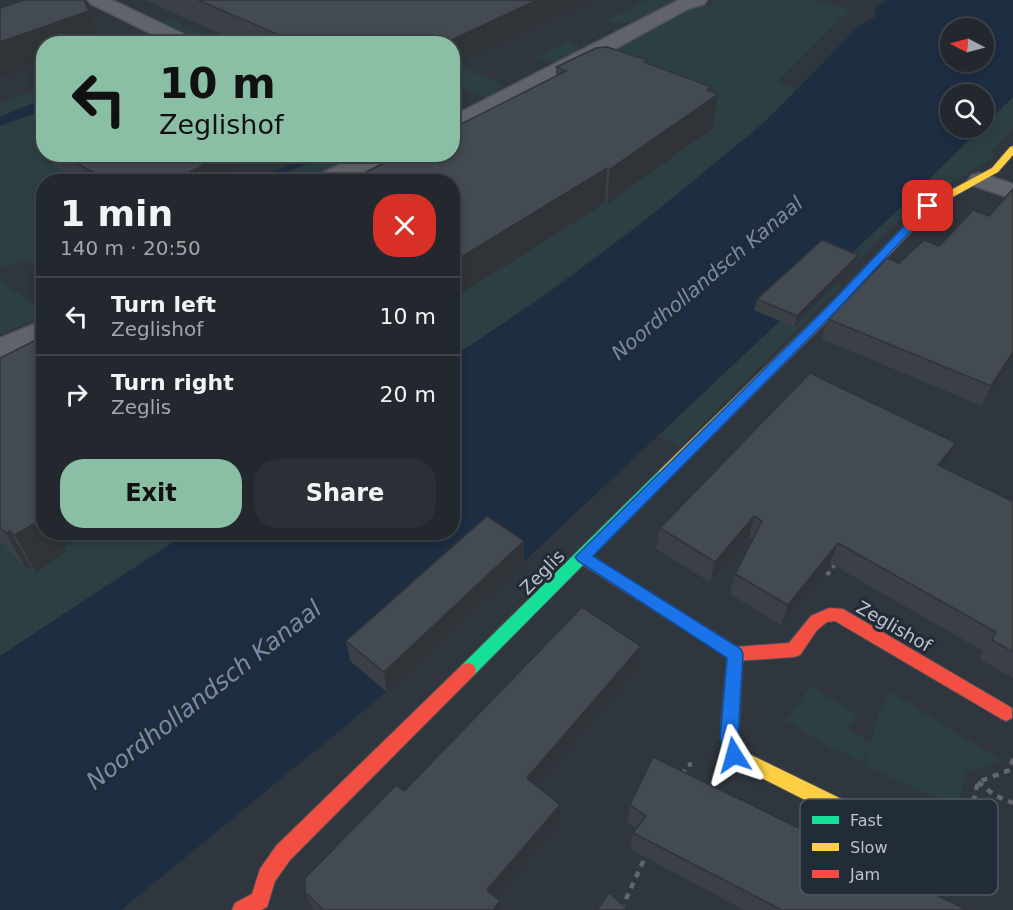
<!DOCTYPE html>
<meta charset="utf-8">
<style>
body{margin:0;font-family:"DejaVu Sans",sans-serif;background:#2b3036;color:#f1f3f6;height:100vh;display:flex;flex-direction:column;font-size:22px;white-space:nowrap}
*{box-sizing:border-box;margin:0}
p{font-size:20px;color:#a3a6aa}
.icon{flex:none;width:33px;height:33px;fill:none;stroke:currentColor;stroke-width:2;stroke-linecap:round;stroke-linejoin:round}
.map{position:relative;flex:1;overflow:hidden}
.panel{position:absolute;left:36px;top:174px;width:424px;height:366px;display:flex;flex-direction:column;background:#23282e;border-radius:24px;box-shadow:0 3px 9px #0003,0 0 0 2px #40444a}
.panel>*{flex:none}
.guide{position:absolute;left:36px;top:36px;width:424px;height:126px;border-radius:24px;box-shadow:0 3px 9px #0003,0 0 0 2px #40444a;background:#8abfa5;color:#111;overflow:hidden}
.needle{width:39px;rotate:276deg}
.buttons{position:absolute;left:940px;top:18px;display:grid;gap:12px}
.buttons a{display:grid;place-items:center;width:54px;height:54px;border-radius:50%;background:#23282e;box-shadow:0 3px 9px #0003,0 0 0 2px #40444a;font-size:30px}
.pin{position:absolute;display:grid;place-items:center;width:51px;height:51px;color:#fff;margin:-26px;border-radius:12px;box-shadow:0 3px 9px #0006}
.me{position:absolute;width:66px;margin:-33px;rotate:352deg;stroke-linejoin:round;filter:drop-shadow(0 0 4px #0008)}
.turn{display:flex;align-items:center;gap:21px;height:126px;padding:0 24px;font-size:27px}
.turn .icon{width:78px;height:78px;stroke-width:2.5}
.turn b{display:block;font-size:42px;line-height:51px}
.round{display:grid;place-items:center;flex:none;width:63px;height:63px;border-radius:24px;background:#2b3036}
.headline{display:flex;align-items:center;justify-content:space-between;height:102px;padding:0 24px}
h1{font-size:36px;font-weight:700;line-height:45px}
.primary-button{display:flex;gap:12px;margin-top:auto;padding:12px 24px}
.primary-button a{flex:1;height:69px;border-radius:24px;background:#8abfa5;color:#111;font-size:24px;font-weight:700;line-height:69px;text-align:center}
.primary-button a+a{background:#2b3036;color:#f1f3f6}
ul{padding:0;list-style:none}
li{display:flex;align-items:center;gap:18px;height:78px;padding:0 24px;border-top:2px solid #40444a}
li div{flex:1}
li b{display:block;font-size:22px}
li em{font-style:normal}
.map>svg:first-child{display:block}
.green{fill:#2c4043}
.water{fill:#1d2d42;fill-rule:evenodd}
.lines{fill:none;stroke-linecap:round;stroke-linejoin:round}
.street-casing{stroke:#4d5259;stroke-width:3}
.fast-casing{stroke:#4d5259;stroke-width:2}
.slow-casing{stroke:#4d5259;stroke-width:2}
.jam-casing{stroke:#4d5259;stroke-width:2}
.path-far1{stroke:#61676d;stroke-width:4;stroke-dasharray:4.5 4.5;stroke-linecap:butt}
.path{stroke:#61676d;stroke-width:4.5;stroke-dasharray:6 6;stroke-linecap:butt}
.street{fill:#60646a;fill-rule:evenodd}
.fast{fill:#16e098;fill-rule:evenodd}
.slow{fill:#ffcf43;fill-rule:evenodd}
.jam{fill:#f24e42;fill-rule:evenodd}
.wall{fill:#3a4046}
.shaded-wall{fill:#303439}
.building{fill:#444a51;stroke:#303439;stroke-width:1.5}
.route{fill:#1a73e8;stroke:#114b97;stroke-width:1.5}
.labels{text-anchor:middle;dominant-baseline:central;stroke-width:6;stroke-linejoin:round;paint-order:stroke}
.street-label{font-size:18px;fill:#bbc2cc;stroke:#222b38}
.water-label{font-size:20px;font-style:italic;fill:#768da9;stroke:#222b38}
.near-water-label{font-size:24px;font-style:italic;fill:#768da9;stroke:#222b38}
.key{fill:#222b38;stroke:#505864;stroke-width:1.5}
.key-label{font-size:16px;fill:#bbc2cc}
</style>
<div class="map">
<svg width="1013" height="910" viewBox="0 0 1013 910">
<rect width="100%" height="100%" fill="#2f363d"/>
<g class="green">
<path d="M646,0H676C655,13 628,28 603,22Z"/>
<path d="M717,0H816L851,9L778,81L797,89C763,124 726,154 688,185C612,247 534,303 453,357V182H341L407,155L453,154L591,62L689,11Z"/>
<path d="M167,18L224,43H209L164,23Z"/>
<path d="M570,40L581,49L557,62L534,59Z"/>
<path d="M457,65L498,82L501,88L487,99L453,86V67Z"/>
<path d="M43,87V99L0,117V104Z"/>
<path d="M1013,97V128L989,153L995,157L914,205L837,282L841,286L680,446L659,435L904,204Z"/>
<path d="M43,110L44,154L56,155L44,160L81,181L44,182L43,272L22,259L0,269V126Z"/>
<path d="M329,155H349L343,158L347,160C325,170 298,191 274,178Z"/>
<path d="M0,280L36,306L40,313L37,319L0,334Z"/>
<path d="M0,361L44,532L187,533L0,656Z"/>
<path d="M811,686L857,715L848,729L870,743L881,709L892,693L1002,761L966,772L958,808L864,765L869,747L860,762L836,747L833,750L786,720Z"/>
</g>
<g class="water">
<path d="M887,0H1013V97L984,125V94H951V128H981L904,204L378,699L121,910H0V656L187,533L453,532V357L550,292L642,223L764,123L858,27L876,16L874,10ZM951,28H984V62H951Z"/>
<path d="M43,99V110L0,126V117Z"/>
<path d="M315,155H329L277,175L273,172Z"/>
</g>
<g class="lines">
<g class="street-casing">
<g id="street">
<path d="M88,0H112L196,40L198,44H172L91,4Z"/>
<path d="M679,0H707L704,4L688,9L495,114L453,131V116Z"/>
<path d="M362,154H393L390,159L342,182H310L313,177Z"/>
<path d="M980,173L1013,184V199L972,185L968,180L972,175Z"/>
<path d="M44,320V340L0,359V338Z"/>
</g>
</g>
<g class="fast-casing">
<path id="fast" d="M665,469L670,470L672,474L670,478L592,556L741,649L743,654L739,725L736,731L730,733L724,731L721,725L727,657L583,565L474,675L468,677L462,675L460,670L462,665L660,470Z"/>
</g>
<g class="slow-casing">
<g id="slow">
<path d="M1013,146V155L998,172L933,208L835,313L670,478H660L658,474L660,470L827,307L925,204L992,168L1010,147Z"/>
<path d="M730,717L736,719C740,729 738,740 741,750L942,848L944,855L942,862L935,864L928,862L728,761C722,747 718,733 724,719Z"/>
</g>
</g>
<g class="jam-casing">
<g id="jam">
<path d="M829,608L843,609L1012,708V718L1006,721L1000,718L835,621L827,622L817,630L800,655L794,657L735,661L729,659L727,654L729,649L735,647L789,643L811,616Z"/>
<path d="M468,663L474,665L476,670L474,675L290,860L275,881L267,907L261,910H232L235,903L252,894L260,869L276,846L462,665Z"/>
</g>
</g>
<path class="path-far1" d="M827,575L837,562"/>
<g class="path">
<path d="M682,775L687,765L692,764"/>
<path d="M978,782L994,795L1013,803"/>
<path d="M968,825L978,782L1010,770L1013,758"/>
<path d="M621,910L647,853"/>
</g>
<use href="#street" class="street"/>
<use href="#fast" class="fast"/>
<use href="#slow" class="slow"/>
<use href="#jam" class="jam"/>
</g>
<g class="wall">
<path d="M145,0H591L453,66V44H243Z"/>
<path d="M647,63L712,87L711,92L718,94L713,128L607,204L605,203L453,299V182L556,76V67Z"/>
<path d="M49,154H264L211,182H83L53,165Z"/>
<path d="M989,216L1013,358L982,406L822,339L828,319L899,263L939,246Z"/>
<path d="M854,266L794,327L754,310L757,299Z"/>
<path d="M0,358L64,547L66,552L36,572L31,567L27,570L0,540Z"/>
<path d="M946,463L943,468L1012,501L1013,499V678L980,659L983,651L830,563L781,625L730,594L735,574L753,539L749,537L710,582L656,549L660,528Z"/>
<path d="M524,562L387,692L350,661L346,641Z"/>
<path d="M637,667L536,785L559,823L495,897L500,901V910H313L312,908L305,892L404,791Z"/>
<path d="M630,805L967,910H744L630,849L633,833L636,829L627,822Z"/>
</g>
<g class="shaded-wall">
<path d="M537,0H591L453,66V44H443Z"/>
<path d="M89,11L98,41L92,44H44V61L0,77V42Z"/>
<path d="M712,87L710,100L718,94L713,128L607,204L610,169L707,90Z"/>
<path d="M225,154H264L211,182H170Z"/>
<path d="M607,168L605,203L453,299V262Z"/>
<path d="M858,255L854,266L794,327L797,316Z"/>
<path d="M1013,352V358L982,406L991,386Z"/>
<path d="M956,443L946,463L929,486L938,465Z"/>
<path d="M754,516L749,537L710,582L715,562Z"/>
<path d="M44,518V532H86L64,547L66,552L36,572L15,535Z"/>
<path d="M10,531L31,567L27,570L6,533Z"/>
<path d="M524,541V562L387,692L384,672Z"/>
<path d="M838,543L830,563L781,625L788,605Z"/>
<path d="M641,646L637,667L527,797V778Z"/>
<path d="M560,805L559,823L487,907V890Z"/>
<path d="M500,901V910H493Z"/>
</g>
<g class="building">
<path d="M24,0H84L89,11L0,42V8Z"/>
<path d="M198,0H537L443,44H300Z"/>
<path d="M607,47L647,60L644,62L712,87L707,90L718,94L610,169L607,168L453,262V182H348L401,154H453V128L566,71L556,67L596,48Z"/>
<path d="M60,154H225L170,182H111Z"/>
<path d="M1013,189V352L991,386L828,319L887,258L899,263L924,240L939,246L973,210L989,216Z"/>
<path d="M822,240L858,255L797,316L757,299Z"/>
<path d="M44,336V518L15,535L10,531L6,533L0,527V358Z"/>
<path d="M810,373L956,443L938,465L1012,501L1013,499V652L992,640L996,632L838,543L788,605L735,574L762,521L754,516L715,562L660,528Z"/>
<path d="M487,516L524,541L384,672L346,641Z"/>
<path d="M582,607L641,646L527,778L560,805L487,890L500,901L493,910H324L305,892V878L396,785L404,791Z"/>
<path d="M653,757L967,910H782L633,833L646,816L630,805Z"/>
<path d="M609,893L628,910H597Z"/>
</g>
<path class="route" d="M928,203L934,206L932,208L835,312L593,556L741,649L743,654L738,739L743,755L740,760L734,763L728,760L720,739L727,658L578,561L575,557L827,307L925,204Z"/>
<g class="labels">
<g class="street-label">
<text transform="translate(542 572) rotate(-45)">Zeglis</text>
<text transform="translate(894 626) rotate(30)">Zeglishof</text>
</g>
<g class="water-label">
<text transform="translate(707 278) rotate(-40)">Noordhollandsch Kanaal</text>
</g>
<g class="near-water-label">
<text transform="translate(204 695) rotate(-38)">Noordhollandsch Kanaal</text>
</g>
</g>
<rect x="800" y="799" width="198" height="96" rx="9" class="key"/>
<rect x="812" y="816" width="27" height="8" fill="#16e098"/>
<rect x="812" y="843" width="27" height="8" fill="#ffcf43"/>
<rect x="812" y="870" width="27" height="8" fill="#f24e42"/>
<g class="key-label">
<text x="850" y="826">Fast</text>
<text x="850" y="853">Slow</text>
<text x="850" y="880">Jam</text>
</g>
</svg>
<div class="buttons">
<a><svg class="needle" viewBox="-14 -14 28 28"><path d="M0-13l5 13h-10z" fill="#e53935"/><path d="M0 13l5-13h-10z" fill="#a3a6aa"/></svg></a>
<a><svg class="icon" aria-label="search" viewBox="0 0 24 24"><circle cx="10" cy="10" r="6"/><path d="M15 15l6 6"/></svg></a>
</div>
<div class="pin" style="left:928px;top:206px;background:#d93025"><svg class="icon" aria-label="arrive" viewBox="0 0 24 24"><path d="M6 21V4h12l-3 4 3 4H6"/></svg></div>
<svg class="me" style="left:734px;top:755px" viewBox="-20 -20 40 40"><path d="M0-17L14 15 0 8-14 15z" fill="#1a73e8" stroke="#fff" stroke-width="4"/></svg>
<div class="guide">
<div class="turn"><svg class="icon" aria-label="left" viewBox="0 0 24 24"><path d="M17 20v-9H6M10 6l-5 5 5 5"/></svg><div><b>10 m</b>Zeglishof</div></div>
</div>
<section class="panel">
<div class="headline"><div><h1>1 min</h1><p>140 m · 20:50</p></div><a class="round" style="background:#d93025;color:#fff"><svg class="icon" aria-label="close" viewBox="0 0 24 24"><path d="M6 6l12 12M18 6L6 18"/></svg></a></div>
<ul>
<li><svg class="icon" aria-label="left" viewBox="0 0 24 24"><path d="M17 20v-9H6M10 6l-5 5 5 5"/></svg><div><b>Turn left</b><p>Zeglishof</p></div><em>10 m</em></li>
<li><svg class="icon" aria-label="right" viewBox="0 0 24 24"><path d="M7 20v-9h11M14 6l5 5-5 5"/></svg><div><b>Turn right</b><p>Zeglis</p></div><em>20 m</em></li>
</ul>
<div class="primary-button"><a>Exit</a><a>Share</a></div>
</section>
</div>
